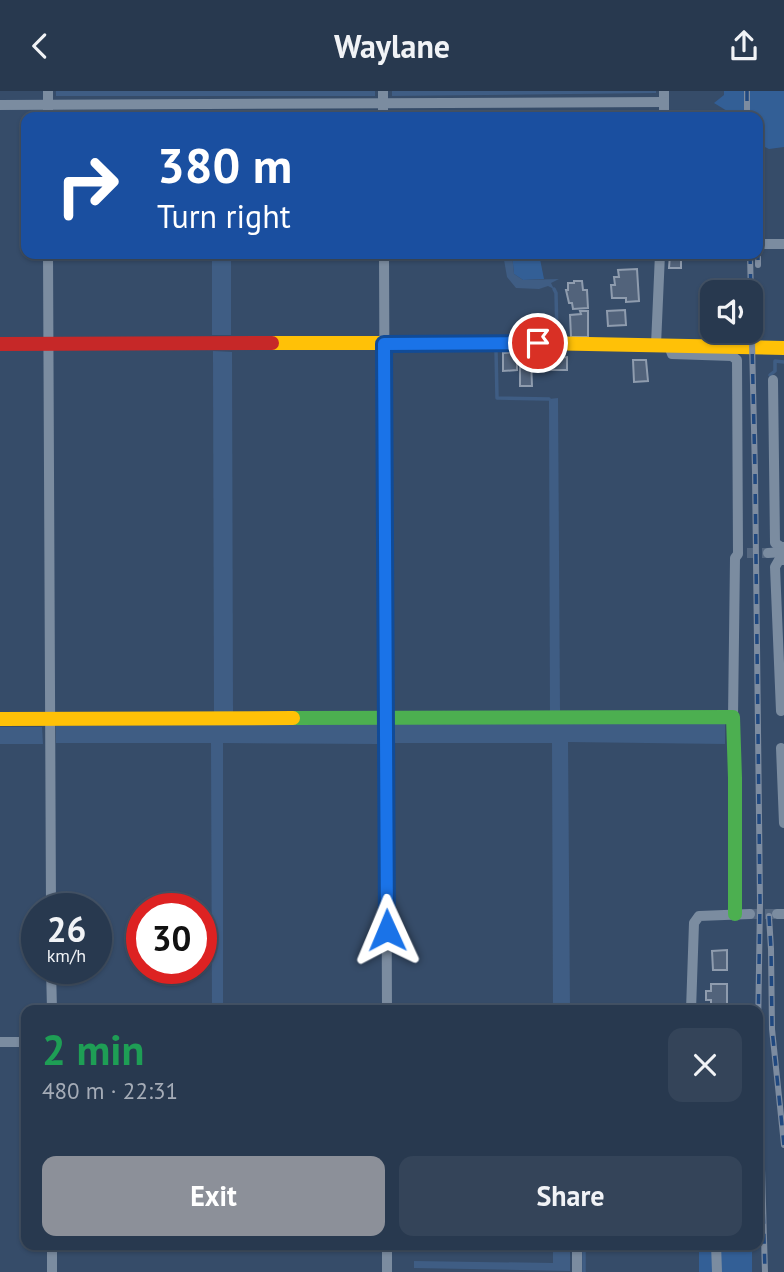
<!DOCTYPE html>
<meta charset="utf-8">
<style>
body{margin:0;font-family:"PT Sans",sans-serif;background:#344459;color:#f1f3f6;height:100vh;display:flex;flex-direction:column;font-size:26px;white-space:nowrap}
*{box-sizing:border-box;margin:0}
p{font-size:23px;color:#a5acb7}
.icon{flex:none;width:38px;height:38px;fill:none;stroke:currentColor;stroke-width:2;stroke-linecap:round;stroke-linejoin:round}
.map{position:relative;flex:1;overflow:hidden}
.panel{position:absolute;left:21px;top:914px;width:742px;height:245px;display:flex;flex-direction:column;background:#28394f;border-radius:14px;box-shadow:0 2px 5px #0004,0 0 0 2px #445366}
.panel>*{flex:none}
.guide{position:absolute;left:21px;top:21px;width:742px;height:147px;border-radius:14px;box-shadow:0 2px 5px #0004,0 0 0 2px #445366;background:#1a4fa0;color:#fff;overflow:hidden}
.fabs{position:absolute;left:700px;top:189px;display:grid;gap:14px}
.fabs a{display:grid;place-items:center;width:63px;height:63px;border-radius:14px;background:#28394f;box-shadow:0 2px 5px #0004,0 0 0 2px #445366;font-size:35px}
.speed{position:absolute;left:21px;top:802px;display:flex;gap:14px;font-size:35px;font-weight:700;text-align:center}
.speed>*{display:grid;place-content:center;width:91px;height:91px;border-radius:50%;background:#28394f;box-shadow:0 2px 5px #0004,0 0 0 2px #445366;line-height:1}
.speed small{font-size:18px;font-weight:400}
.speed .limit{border:10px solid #d22;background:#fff;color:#111}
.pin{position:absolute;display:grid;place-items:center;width:60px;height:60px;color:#fff;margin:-30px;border:4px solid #fff;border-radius:50%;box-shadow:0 2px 7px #0007}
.me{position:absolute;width:77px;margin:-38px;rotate:359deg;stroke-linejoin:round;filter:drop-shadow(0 0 5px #0008)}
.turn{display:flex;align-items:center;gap:24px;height:147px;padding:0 21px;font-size:32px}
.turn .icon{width:91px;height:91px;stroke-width:2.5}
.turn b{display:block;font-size:49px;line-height:60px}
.round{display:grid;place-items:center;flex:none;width:74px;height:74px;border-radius:14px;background:#344459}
.summary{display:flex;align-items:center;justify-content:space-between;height:119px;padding:0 21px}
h1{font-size:42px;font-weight:700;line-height:52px;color:#1e9e55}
.primary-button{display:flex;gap:14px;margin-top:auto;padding:14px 21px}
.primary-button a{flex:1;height:80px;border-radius:14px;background:#8c9099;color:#fff;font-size:28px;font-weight:700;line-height:80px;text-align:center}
.primary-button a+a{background:#344459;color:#f1f3f6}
header{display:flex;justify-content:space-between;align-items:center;height:91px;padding:0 21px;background:#28394f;font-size:32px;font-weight:700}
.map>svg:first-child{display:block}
.green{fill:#335f96}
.water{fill:#3f5d84}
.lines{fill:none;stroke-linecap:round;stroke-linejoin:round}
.stream{stroke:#3f5d84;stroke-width:3.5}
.building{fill:#52637b;stroke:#8f9cae;stroke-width:2}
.street-tunnel{stroke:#546780;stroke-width:10;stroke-dasharray:10 5;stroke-linecap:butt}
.street{stroke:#7b8ca0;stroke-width:10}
.fast{stroke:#4caf50;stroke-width:14}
.slow{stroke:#ffc107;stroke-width:14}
.jam{stroke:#c62828;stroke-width:14}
.rail-casing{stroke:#7d8ca0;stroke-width:6}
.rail{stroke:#20487f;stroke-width:3.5;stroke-dasharray:10;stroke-linecap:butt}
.route-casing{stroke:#114b97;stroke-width:18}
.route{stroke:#1a73e8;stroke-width:12}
</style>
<header><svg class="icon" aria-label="back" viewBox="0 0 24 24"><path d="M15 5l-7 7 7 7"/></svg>Waylane<svg class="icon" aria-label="share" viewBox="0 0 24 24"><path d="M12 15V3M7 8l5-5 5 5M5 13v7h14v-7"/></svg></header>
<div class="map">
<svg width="784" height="1181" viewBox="0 0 784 1181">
<rect width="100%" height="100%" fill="#364c69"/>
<g class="green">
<path d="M724,0H784V56L769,58L763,55L762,30L758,29V26H737L714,12L724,4Z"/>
<path d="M512,163H539L544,188L523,189L514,183Z"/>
<rect x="699" y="1153" width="53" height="28"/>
</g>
<g class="water">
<rect x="56" y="0" width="319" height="5"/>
<path d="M392,0H656V2L392,5Z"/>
<rect x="212" y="163" width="19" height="81"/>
<path d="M503,163H512L514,183L523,189L559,188L551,192L554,198L548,195L539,198L516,197L507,186Z"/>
<path d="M213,260L232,261L233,622H214Z"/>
<path d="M558,307L560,621H550L549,308Z"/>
<path d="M378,633V653L223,652V919H212L211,652H56V635Z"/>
<path d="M393,633H725V653L568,651L570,919H553L552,652H393Z"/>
<path d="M0,636H42L43,653H0Z"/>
<path d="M553,1153H570V1180L414,1177V1170L553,1172Z"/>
</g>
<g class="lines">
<g class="stream">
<path d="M536,245H557L556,202L554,198"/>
<path d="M496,259L497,307L549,308"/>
<path d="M770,284L775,280V270L784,271"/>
<path d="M584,1153V1181"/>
</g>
</g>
<g class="building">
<path d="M670,164L681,165V177H669Z"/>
<path d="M637,178L639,210L626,211V207H612L611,194H615L614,186H619L618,179Z"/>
<path d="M574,190H582L583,199H587L588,217L573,218L572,212H569L566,199H568V192H574Z"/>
<path d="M625,219L626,234L608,235L607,220Z"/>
<path d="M580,220H588V246H571L570,224L581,223Z"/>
<path d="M517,261V279L503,280V262Z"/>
<path d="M551,263H558V267L567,266V279H544V267H551Z"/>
<path d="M520,268H531L532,295H520Z"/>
<path d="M633,269H646L648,290L634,291Z"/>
<path d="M727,859V879H713L712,860Z"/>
<path d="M711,893H727V915H711V909H706V900H711Z"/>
</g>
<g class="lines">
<g class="street-tunnel">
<path d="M747,462H768"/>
<path d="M750,823H777"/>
</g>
<g class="street">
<path d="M48,0V26"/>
<path d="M383,0V26"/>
<path d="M664,0V26"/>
<path d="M0,14L664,11"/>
<path d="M765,153H784"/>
<path d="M48,163L51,817"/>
<path d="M384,163L387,919"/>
<path d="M656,254L660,163"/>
<path d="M669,255L672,263L732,265L737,269L738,463L735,467L733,626"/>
<path d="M773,289L775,452L781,456H784"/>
<path d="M768,462L784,461"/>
<path d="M781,620L775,476L779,469H784"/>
<path d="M781,657L784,732"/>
<path d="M777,823H784"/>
<path d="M51,877L52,919"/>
<path d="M691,919L694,832L699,825L750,823"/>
<path d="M0,951H26"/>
<path d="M52,1153V1181"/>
<path d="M387,1153V1181"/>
<path d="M716,1153L717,1181"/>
<path d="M577,1181V1153"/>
</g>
<path class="fast" d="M293,627L733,626L735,687V823"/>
<g class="slow">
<path d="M272,252H538L784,257"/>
<path d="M0,628L293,627"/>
</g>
<path class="jam" d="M0,253L272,252"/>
<g class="rail-casing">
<g id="rail">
<path d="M747,0V26"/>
<path d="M758,139V174"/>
<path d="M750,163L755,382L760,811L758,941L765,1181"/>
<path d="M769,825L771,858L772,938L784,1054"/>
</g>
</g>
<use href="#rail" class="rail"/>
</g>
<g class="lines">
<g class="route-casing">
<path id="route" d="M387,839L384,253L538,252"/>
</g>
<use href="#route" class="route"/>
</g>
</svg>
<div class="fabs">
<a><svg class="icon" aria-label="sound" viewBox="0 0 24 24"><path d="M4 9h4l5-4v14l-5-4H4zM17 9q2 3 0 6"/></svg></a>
</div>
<div class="speed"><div>26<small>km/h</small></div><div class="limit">30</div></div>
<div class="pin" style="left:538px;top:252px;background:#d93025"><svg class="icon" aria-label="arrive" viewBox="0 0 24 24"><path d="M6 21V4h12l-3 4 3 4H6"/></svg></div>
<svg class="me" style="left:387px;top:839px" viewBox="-20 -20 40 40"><path d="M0-17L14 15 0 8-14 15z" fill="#1a73e8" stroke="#fff" stroke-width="4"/></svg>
<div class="guide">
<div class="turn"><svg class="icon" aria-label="right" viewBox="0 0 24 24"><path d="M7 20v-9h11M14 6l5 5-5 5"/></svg><div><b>380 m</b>Turn right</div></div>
</div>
<section class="panel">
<div class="summary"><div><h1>2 min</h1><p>480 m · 22:31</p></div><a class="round"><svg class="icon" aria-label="close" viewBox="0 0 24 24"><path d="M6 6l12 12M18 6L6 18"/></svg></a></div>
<div class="primary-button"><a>Exit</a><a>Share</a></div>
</section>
</div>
